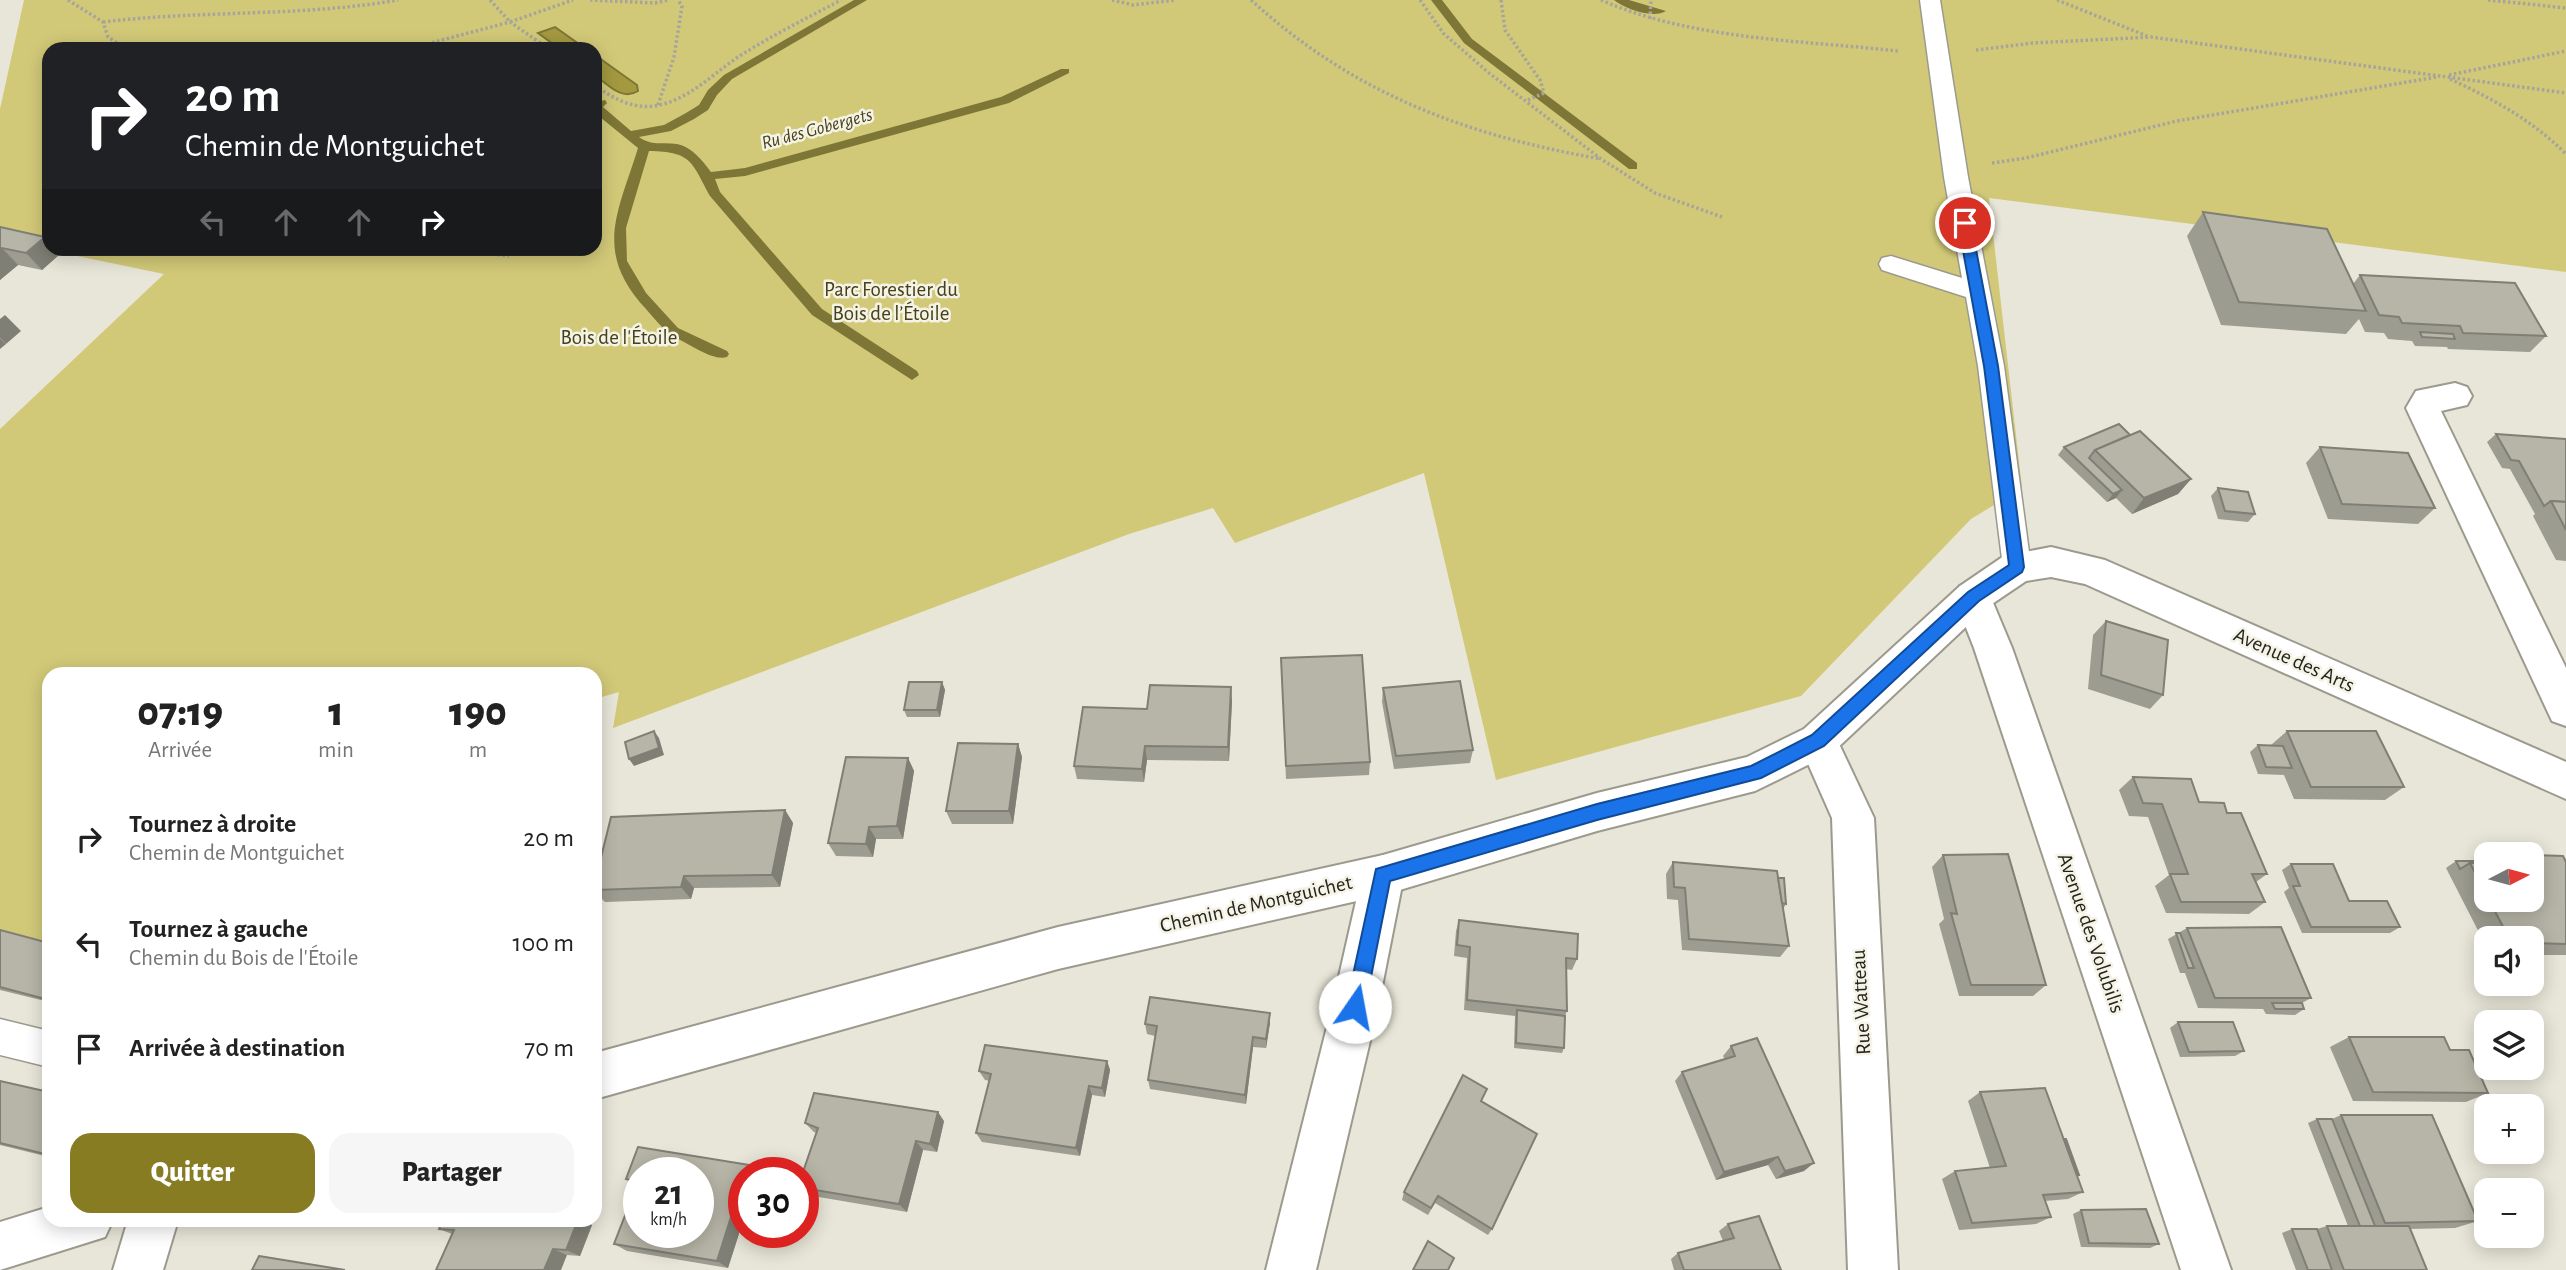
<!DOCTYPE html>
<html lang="fr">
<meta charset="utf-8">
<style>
body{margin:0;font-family:"Alegreya Sans",sans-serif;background:#f6f6f6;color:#222;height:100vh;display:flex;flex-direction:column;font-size:26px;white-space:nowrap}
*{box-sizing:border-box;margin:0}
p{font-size:23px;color:#767676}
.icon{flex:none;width:38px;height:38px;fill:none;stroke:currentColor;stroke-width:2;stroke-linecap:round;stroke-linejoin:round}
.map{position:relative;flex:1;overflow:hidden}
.details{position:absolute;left:42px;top:667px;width:560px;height:560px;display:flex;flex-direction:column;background:#fff;border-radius:21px;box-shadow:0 4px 18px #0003}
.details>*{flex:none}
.top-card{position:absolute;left:42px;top:42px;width:560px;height:214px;border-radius:21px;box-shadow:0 4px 18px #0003;background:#202124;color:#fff;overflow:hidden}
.needle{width:46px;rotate:84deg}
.controls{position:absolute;left:2474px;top:842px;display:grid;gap:14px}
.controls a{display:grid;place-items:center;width:70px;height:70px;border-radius:14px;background:#fff;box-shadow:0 4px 18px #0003;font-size:35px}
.speed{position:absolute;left:623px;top:1157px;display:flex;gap:14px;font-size:35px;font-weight:700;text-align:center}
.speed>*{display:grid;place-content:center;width:91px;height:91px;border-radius:50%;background:#fff;box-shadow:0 4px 18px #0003;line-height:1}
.speed small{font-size:18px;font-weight:400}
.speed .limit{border:10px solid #d22;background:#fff;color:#111}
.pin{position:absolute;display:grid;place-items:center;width:60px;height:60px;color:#fff;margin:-30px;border:4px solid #fff;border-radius:50%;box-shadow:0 2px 7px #0007}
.me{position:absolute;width:77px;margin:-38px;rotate:12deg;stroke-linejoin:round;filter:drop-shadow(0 0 5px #0008)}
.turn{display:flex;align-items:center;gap:24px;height:147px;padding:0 28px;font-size:32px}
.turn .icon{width:91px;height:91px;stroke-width:2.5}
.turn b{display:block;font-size:49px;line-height:60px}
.lanes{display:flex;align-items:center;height:66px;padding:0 28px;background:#0003;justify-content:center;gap:35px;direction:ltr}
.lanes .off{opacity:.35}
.eta{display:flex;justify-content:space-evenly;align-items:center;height:119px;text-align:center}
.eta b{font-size:42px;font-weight:800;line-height:49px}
.button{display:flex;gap:14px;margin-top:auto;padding:14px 28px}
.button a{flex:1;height:80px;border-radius:21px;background:#877c22;color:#fff;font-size:28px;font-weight:800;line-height:80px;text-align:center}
.button a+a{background:#f6f6f6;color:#222}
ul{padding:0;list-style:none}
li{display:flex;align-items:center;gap:21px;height:105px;padding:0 28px}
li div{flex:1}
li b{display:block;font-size:26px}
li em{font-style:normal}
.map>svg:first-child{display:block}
.green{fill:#d2c978;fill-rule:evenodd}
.water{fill:#a4993f;stroke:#7e7636;stroke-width:2}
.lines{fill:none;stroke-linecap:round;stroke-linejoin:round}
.stream{fill:#7e7636;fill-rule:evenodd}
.service-casing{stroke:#9c9a8d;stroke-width:3}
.minor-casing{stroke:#9c9a8d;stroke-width:4}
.tertiary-casing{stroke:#9c9a8d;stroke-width:4}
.path{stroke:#a7a59a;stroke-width:3.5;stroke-dasharray:2.5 2.5;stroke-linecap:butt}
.service{fill:#fff;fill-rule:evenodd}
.minor{fill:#fff;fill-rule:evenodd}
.tertiary{fill:#fff;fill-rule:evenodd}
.wall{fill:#9d9c90}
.shaded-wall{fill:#7f7f75}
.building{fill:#b6b5a7;stroke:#7f7f75;stroke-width:2;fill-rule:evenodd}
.route{fill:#1a73e8;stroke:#114b97;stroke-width:2}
.labels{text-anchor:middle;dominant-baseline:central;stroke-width:5;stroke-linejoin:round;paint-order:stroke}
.far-water-label{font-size:19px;font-style:italic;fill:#47421c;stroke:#f5f3e5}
.park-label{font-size:21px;fill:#45411a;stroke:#f5f3e5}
.street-label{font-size:21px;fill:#252520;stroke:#f5f3e5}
</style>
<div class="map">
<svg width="2566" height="1270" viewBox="0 0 2566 1270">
<rect width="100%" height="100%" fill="#e8e6d8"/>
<path class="green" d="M24,0H2566V272L1989,198L2022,488L1971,519L1801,696L1496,780L1424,473L1235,543L1213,508L1129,534L613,728L619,692L595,699V674H49V942L0,930V429L164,274L0,240V109ZM49,49H595V248H49Z"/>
<g class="water">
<path d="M555,27L586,49H560L538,33Z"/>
<path d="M595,55L637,85L638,91C622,101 608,85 595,75Z"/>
</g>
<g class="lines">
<g class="stream">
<path d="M854,0H867L732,79L717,95L708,110L694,119L671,131L639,137C651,146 662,142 677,144C692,147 702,160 711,172L745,168L1001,97L1061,69H1069V73L1009,103L745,176L715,179L720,192L822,309L917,371L919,375L912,380L812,315L710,196C691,161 692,152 649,151L626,228L627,261L646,293L678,328L727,351L729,354L727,357C714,361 694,347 682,341C666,333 657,322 646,309C593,252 618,213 638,148L595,113V102L605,100L607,103L603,107L631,131L664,125L686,113L699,105L708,90L724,75Z"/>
<path d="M1431,0H1442L1472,39L1637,163V169H1629L1464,43Z"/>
<path d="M1614,0H1629L1666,11C1653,19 1625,9 1614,0Z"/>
</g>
<g class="service-casing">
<g id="service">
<path d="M1920,0H1940L1968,177L2004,366L2031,567L2027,575L2017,579L2007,575L2003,567L1978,366L1966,297L1882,270L1879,264L1882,258L1891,256L1962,278L1944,177Z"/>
<path d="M0,1019L49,1031V1067L0,1055Z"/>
</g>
</g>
<g class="minor-casing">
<g id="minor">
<path d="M2455,383L2467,387L2472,396L2467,405L2441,411L2566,668V726L2552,721L2406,408L2416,391Z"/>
<path d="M1973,582L1986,586L2012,648L2231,1270H2181L1974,648L1954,597L1960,586Z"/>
<path d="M1818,723L1832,729L1874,818L1898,1270H1848L1832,818L1798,741L1804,729Z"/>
<path d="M1383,855L1398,861L1404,875L1378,1007L1316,1270H1266L1332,1007L1362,875L1368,861Z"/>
<path d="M128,1220H178L163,1270H113Z"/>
</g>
</g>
<g class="tertiary-casing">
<g id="tertiary">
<path d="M2051,547L2105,560L2566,762V799L2085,584L2051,577L2026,581L1986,608L1832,753L1755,791L1597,831L1383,895L1058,969L595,1099V1053L1058,927L1383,855L1597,793L1747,757L1804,729L1960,586L2004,556Z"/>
<path d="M49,1207V1220H113L105,1237L0,1270V1222Z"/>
</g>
</g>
<g class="path">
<path d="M68,0L103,22L108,37L126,49"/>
<path d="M490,0L510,22L573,0"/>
<path d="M590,0L655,3L669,0"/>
<path d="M1112,0L1133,5L1176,0"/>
<path d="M1251,0C1354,94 1465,135 1601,159"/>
<path d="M1420,0L1444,34L1489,73L1601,159L1655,193L1722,217"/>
<path d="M1501,0L1505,30L1540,80L1544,93L1526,101"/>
<path d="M1601,0C1693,40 1799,40 1898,51"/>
<path d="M2057,0L2147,36"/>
<path d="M2488,0L2566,8"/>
<path d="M1650,19L1651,0"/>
<path d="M103,22C201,10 301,17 398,0"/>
<path d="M408,49L510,22L549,49"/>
<path d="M1976,50L2033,43L2151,37L2566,93"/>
<path d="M2449,75L2566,51"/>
<path d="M2450,79C2493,99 2532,120 2566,154"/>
<path d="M595,85C612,98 632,109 654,106C690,101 717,69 746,52C777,33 809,17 841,0"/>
<path d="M658,105L674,57L682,6L678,0"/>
<path d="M1992,163L2026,158L2177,121L2437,77"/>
<path d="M448,248L509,256"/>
</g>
<use href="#service" class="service"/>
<use href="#minor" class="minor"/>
<use href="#tertiary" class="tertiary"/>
</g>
<g class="wall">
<path d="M2203,212L2353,284L2360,275L2546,336L2530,352L2448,349L2447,347L2415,346L2412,341L2388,339L2384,333L2365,332L2359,319L2346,334L2221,325L2187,236Z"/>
<path d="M0,227L45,237L49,242V248H55L60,254L42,270L18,265L0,280Z"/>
<path d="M2496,434L2566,439V561L2556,560L2533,516L2535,514L2510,469L2502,468L2487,442Z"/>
<path d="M2130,435L2191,479L2178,494L2132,514L2116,498L2107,502L2058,455L2064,447Z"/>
<path d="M2320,447L2435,508L2418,524L2328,519L2306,463Z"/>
<path d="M2218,488L2255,514L2248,522L2218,519L2211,496Z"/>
<path d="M2106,621L2163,695L2150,709L2088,689L2093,635Z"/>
<path d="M1281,658L1370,762L1369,775L1286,779Z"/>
<path d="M942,682L945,690L940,717H907L904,710Z"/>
<path d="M1383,688L1473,750L1470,763L1394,769L1382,702Z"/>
<path d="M1232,701L1229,761L1147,760L1144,782L1077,779L1074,766L1147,709Z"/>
<path d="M2287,731L2404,787L2385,800L2294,799L2284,775L2258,774L2250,752L2258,745L2272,746L2271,745Z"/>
<path d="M1018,744L1022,757L1013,824H952L946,811Z"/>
<path d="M908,758L914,771L903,839H876L873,857L836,856L828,843Z"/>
<path d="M2133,777L2199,802L2227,813L2267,874L2256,882L2265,902L2249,914L2166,913L2155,886L2169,875L2148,817L2129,816L2119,790Z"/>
<path d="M785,810L793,823L780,887L694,888L691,899L605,902L595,892V882Z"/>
<path d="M1943,855L2046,985L2033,996H1959L1939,924L1944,919L1932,867Z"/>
<path d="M2456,861H2487V900H2532L2566,862V955H2532V938H2487V948L2446,868Z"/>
<path d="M1673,862L1778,878L1786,904L1783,909L1789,946L1780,957L1682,950L1678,900L1667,899L1666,874Z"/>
<path d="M2291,864L2349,901L2400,927L2390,933H2302L2284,892L2289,888L2282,870Z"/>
<path d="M1459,920L1577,959L1572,970L1566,969L1567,1011L1565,1016L1564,1048L1562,1053L1514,1048L1515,1016L1464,1010L1467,958L1454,956L1456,931Z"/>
<path d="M2187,928L2311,998L2302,1003L2304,1009L2295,1015L2266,1014L2263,1009L2198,1008L2185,973H2180L2168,939Z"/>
<path d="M0,930L49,943V1002L0,990Z"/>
<path d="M2178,1022L2244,1051L2235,1056L2180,1057L2170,1028Z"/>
<path d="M1270,1023L1266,1048L1253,1047L1246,1104L1150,1089L1148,1080L1155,1036L1147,1034L1145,1024Z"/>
<path d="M2349,1037L2450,1050L2488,1093L2466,1102L2353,1101L2330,1047Z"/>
<path d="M1731,1046L1804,1171L1776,1179L1768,1165L1716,1180L1675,1081L1682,1072L1725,1059L1723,1056Z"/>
<path d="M1107,1061L1110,1070L1105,1097L1092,1095L1080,1156L982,1142L976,1133L990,1081L985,1080L979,1071Z"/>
<path d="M0,1081L49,1092V1157L0,1145Z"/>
<path d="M1980,1092L2077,1176L2083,1192L2068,1199L2045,1201L2051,1217L2036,1224L1959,1230L1942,1179L1955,1171L1990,1168L1968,1101Z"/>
<path d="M1482,1101L1492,1229L1488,1235L1435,1203L1428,1215L1402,1200L1404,1192Z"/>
<path d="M2341,1115L2478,1221L2455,1228L2410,1229L2427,1270H2296L2282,1233L2292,1229H2317L2327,1226H2348L2308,1123L2317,1119H2332Z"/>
<path d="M944,1121L937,1152L923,1150L907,1212L807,1195L803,1192V1172L817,1133L814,1132L805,1123Z"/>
<path d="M744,1172V1218L728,1268L627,1251L614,1244L637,1186L626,1179Z"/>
<path d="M2081,1210L2159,1244L2150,1248L2081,1247L2073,1214Z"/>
<path d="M1728,1224L1781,1270H1674L1671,1259L1678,1253L1723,1241L1719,1231Z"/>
<path d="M592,1225L580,1256L567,1255L452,1234L439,1229Z"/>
</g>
<g class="shaded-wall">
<path d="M45,237L49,242V248H55L60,254L42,270L26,253Z"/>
<path d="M2,248L18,265L0,280V250Z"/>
<path d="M5,315L21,331L6,344L0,338V319Z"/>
<path d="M0,338L6,344L0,349Z"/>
<path d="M2191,479L2178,494L2132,514L2144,498Z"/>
<path d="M2122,490L2116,498L2107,502L2113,494Z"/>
<path d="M942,682L945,690L940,717L937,710Z"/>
<path d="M1231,687L1232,701L1229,761L1228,747Z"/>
<path d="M654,731L659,738L664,755L634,766L629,759Z"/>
<path d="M1018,744L1022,757L1013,824L1009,811Z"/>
<path d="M1145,746L1147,760L1144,782L1142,769Z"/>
<path d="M908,758L914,771L903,839L897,826Z"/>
<path d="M785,810L793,823L780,887L772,875Z"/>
<path d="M869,827L876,839L873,857L866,844Z"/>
<path d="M684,876L694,888L691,899L681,887Z"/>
<path d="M1270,1013V1023L1266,1048V1039Z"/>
<path d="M1253,1037V1047L1246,1104L1245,1095Z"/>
<path d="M1107,1061L1110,1070L1105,1097L1102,1088Z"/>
<path d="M1089,1086L1092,1095L1080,1156L1076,1148Z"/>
<path d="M938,1112L944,1121L937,1152L930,1144Z"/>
<path d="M916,1141L923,1150L907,1212L899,1204Z"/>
<path d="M1778,1157L1768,1165L1716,1180L1724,1172Z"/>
<path d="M1814,1163L1804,1171L1776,1179L1785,1171Z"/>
<path d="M762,1167L769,1172H760Z"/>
<path d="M737,1198L744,1202V1218L728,1268L717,1261Z"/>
<path d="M578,1220H582L592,1225L580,1256L566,1250Z"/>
<path d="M553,1249L567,1255L561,1270H544Z"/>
</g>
<g class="building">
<path d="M2203,212L2327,229L2366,311L2239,302Z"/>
<path d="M0,227L45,237L26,253L2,248L0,250Z"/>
<path d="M2360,275L2515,283L2546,336L2463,333L2460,326L2402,323L2399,317L2379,315Z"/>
<path d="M2420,332L2453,334L2455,339L2422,337Z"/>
<path d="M2119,424L2130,435L2095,450L2089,458L2122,490L2113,494L2064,447Z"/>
<path d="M2140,431L2191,479L2144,498L2095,450Z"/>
<path d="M2496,434L2566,439V502L2551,501L2544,506L2519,461L2511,460Z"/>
<path d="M2320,447L2408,453L2435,508L2342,504Z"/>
<path d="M2218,488L2248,492L2255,514L2225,511Z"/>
<path d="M2551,501L2566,502V530Z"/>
<path d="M2106,621L2168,640L2163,695L2101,675Z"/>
<path d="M1362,655L1370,762L1286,766L1281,658Z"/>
<path d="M1460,681L1473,750L1396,756L1383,688Z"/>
<path d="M909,682H942L937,710H904Z"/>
<path d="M1150,685L1231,687L1228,747L1145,746L1142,769L1074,766L1083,707L1147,709Z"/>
<path d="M654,731L659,748L629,759L625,742Z"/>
<path d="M2287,731H2376L2404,787H2311Z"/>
<path d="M958,743L1018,744L1009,811H946Z"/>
<path d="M2258,745L2283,746L2292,768L2266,767Z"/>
<path d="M846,757L908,758L897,826L869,827L866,844L828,843Z"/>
<path d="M2133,777L2191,779L2199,802L2224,803L2227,813H2241L2267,874H2252L2265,902H2181L2170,874H2188L2162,804L2143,803Z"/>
<path d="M785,810L772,875L684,876L681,887L595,890V882L611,817Z"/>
<path d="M2008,854L2046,985H1971L1951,913L1957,914L1943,855Z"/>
<path d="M2532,855L2563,856L2566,862V944L2532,943V938H2509L2489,900H2532Z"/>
<path d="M2456,861H2487V863H2470L2460,869Z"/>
<path d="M1673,862L1777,871L1789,946L1689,939L1685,888L1674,887Z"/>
<path d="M2470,863H2487V896Z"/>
<path d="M2291,864H2333L2349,901H2387L2400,927H2311L2293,886H2300Z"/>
<path d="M1778,878H1784L1786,904L1782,903Z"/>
<path d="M1459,920L1578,934L1577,959L1566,958L1567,1011L1467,1000L1470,947L1457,945Z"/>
<path d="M2281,927L2311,998H2215L2187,928Z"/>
<path d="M0,930L49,943V1000L0,987Z"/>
<path d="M2176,933H2180L2194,968H2188Z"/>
<path d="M1150,997L1270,1013L1266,1039L1253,1037L1245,1095L1148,1080L1157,1026L1145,1024Z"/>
<path d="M2272,1003H2302L2304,1009H2275Z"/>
<path d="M1517,1010L1565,1016L1564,1048L1516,1043Z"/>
<path d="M2178,1022H2233L2244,1051L2189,1052Z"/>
<path d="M2349,1037H2444L2450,1050H2469L2488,1093L2373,1092Z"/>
<path d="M1757,1038L1814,1163L1785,1171L1778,1157L1724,1172L1682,1072L1735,1056L1731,1046Z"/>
<path d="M985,1045L1107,1061L1102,1088L1089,1086L1076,1148L976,1133L991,1074L979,1071Z"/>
<path d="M1463,1075L1487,1089L1481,1101L1537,1134L1492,1229L1438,1196L1431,1208L1404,1192Z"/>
<path d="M0,1081L49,1092V1155L0,1143Z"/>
<path d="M2045,1088L2083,1192L2043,1195L2051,1217L1972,1223L1955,1171L2006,1166L1980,1092Z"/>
<path d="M814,1093L938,1112L930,1144L916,1141L899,1204L803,1188V1172L818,1128L805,1123Z"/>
<path d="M2341,1115H2432L2478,1221L2385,1223Z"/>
<path d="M2317,1119H2332L2375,1226H2360Z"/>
<path d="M2064,1139H2066L2079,1175H2077Z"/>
<path d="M638,1147L762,1167L760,1172H744V1198H737L717,1261L614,1244L638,1182L626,1179ZM639,1172H698V1232H639Z"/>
<path d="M2146,1209L2159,1244L2089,1243L2081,1210Z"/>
<path d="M1759,1216L1781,1270H1684L1678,1253L1734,1238L1728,1224Z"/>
<path d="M443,1220H578L566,1250L553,1249L544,1270H436L454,1230L439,1229Z"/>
<path d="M2327,1226H2409L2427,1270H2344Z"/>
<path d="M2292,1229H2317L2332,1270H2308Z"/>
<path d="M1428,1241L1454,1258L1448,1270H1413Z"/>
<path d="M259,1256L345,1270H252Z"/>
</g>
<path class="route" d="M1965,219L1971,223L1998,366L2024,567L2022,572L1979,601L1824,746L1761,778L1597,820L1390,881L1365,1007L1362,1013L1355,1016L1349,1013L1346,1007L1376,869L1597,804L1751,766L1812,735L1968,592L2009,565L1984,366L1958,223Z"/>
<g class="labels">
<g class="far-water-label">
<text transform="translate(817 129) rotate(-15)">Ru des Gobergets</text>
</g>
<g class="park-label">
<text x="891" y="289">Parc Forestier du<tspan x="891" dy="24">Bois de l’Étoile</tspan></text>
<text x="619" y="337">Bois de l'Étoile</text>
</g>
<g class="street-label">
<text transform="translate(2294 660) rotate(24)">Avenue des Arts</text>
<text transform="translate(1256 904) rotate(-13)">Chemin de Montguichet</text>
<text transform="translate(2091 933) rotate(71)">Avenue des Volubilis</text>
<text transform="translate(1861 1002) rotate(-93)">Rue Watteau</text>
</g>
</g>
</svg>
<div class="controls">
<a><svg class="needle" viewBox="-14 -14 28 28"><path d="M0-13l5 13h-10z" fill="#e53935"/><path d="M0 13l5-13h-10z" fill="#767676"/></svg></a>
<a><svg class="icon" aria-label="sound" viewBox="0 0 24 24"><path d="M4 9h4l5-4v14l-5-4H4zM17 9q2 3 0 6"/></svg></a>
<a><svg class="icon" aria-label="layers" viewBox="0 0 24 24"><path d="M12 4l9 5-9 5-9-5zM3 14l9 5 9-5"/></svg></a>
<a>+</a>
<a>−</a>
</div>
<div class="speed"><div>21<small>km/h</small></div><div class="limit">30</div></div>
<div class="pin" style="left:1965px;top:223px;background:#d93025"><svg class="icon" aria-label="arrive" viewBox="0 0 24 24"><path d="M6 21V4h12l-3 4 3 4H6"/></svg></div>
<svg class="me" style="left:1355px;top:1007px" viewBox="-20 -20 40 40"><circle r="19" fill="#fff"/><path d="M0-13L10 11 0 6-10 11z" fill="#1a73e8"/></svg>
<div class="top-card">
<div class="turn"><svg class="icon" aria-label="right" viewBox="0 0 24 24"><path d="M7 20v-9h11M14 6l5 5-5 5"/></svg><div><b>20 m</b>Chemin de Montguichet</div></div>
<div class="lanes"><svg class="icon off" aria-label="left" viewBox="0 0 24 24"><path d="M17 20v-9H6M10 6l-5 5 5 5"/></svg><svg class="icon off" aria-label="ahead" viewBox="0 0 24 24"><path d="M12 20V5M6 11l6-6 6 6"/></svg><svg class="icon off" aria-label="ahead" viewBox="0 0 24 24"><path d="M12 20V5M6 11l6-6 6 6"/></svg><svg class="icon" aria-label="right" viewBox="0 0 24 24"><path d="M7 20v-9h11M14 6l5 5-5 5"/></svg></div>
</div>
<section class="details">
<div class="eta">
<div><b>07:19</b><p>Arrivée</p></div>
<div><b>1</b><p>min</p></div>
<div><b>190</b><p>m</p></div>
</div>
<ul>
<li><svg class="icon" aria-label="right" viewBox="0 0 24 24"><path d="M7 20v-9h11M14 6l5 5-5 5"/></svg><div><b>Tournez à droite</b><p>Chemin de Montguichet</p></div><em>20 m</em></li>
<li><svg class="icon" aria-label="left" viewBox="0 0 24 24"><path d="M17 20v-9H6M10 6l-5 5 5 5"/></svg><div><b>Tournez à gauche</b><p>Chemin du Bois de l'Étoile</p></div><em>100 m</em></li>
<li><svg class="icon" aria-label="arrive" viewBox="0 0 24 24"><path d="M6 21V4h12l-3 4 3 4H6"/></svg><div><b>Arrivée à destination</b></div><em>70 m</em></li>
</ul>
<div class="button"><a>Quitter</a><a>Partager</a></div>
</section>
</div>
